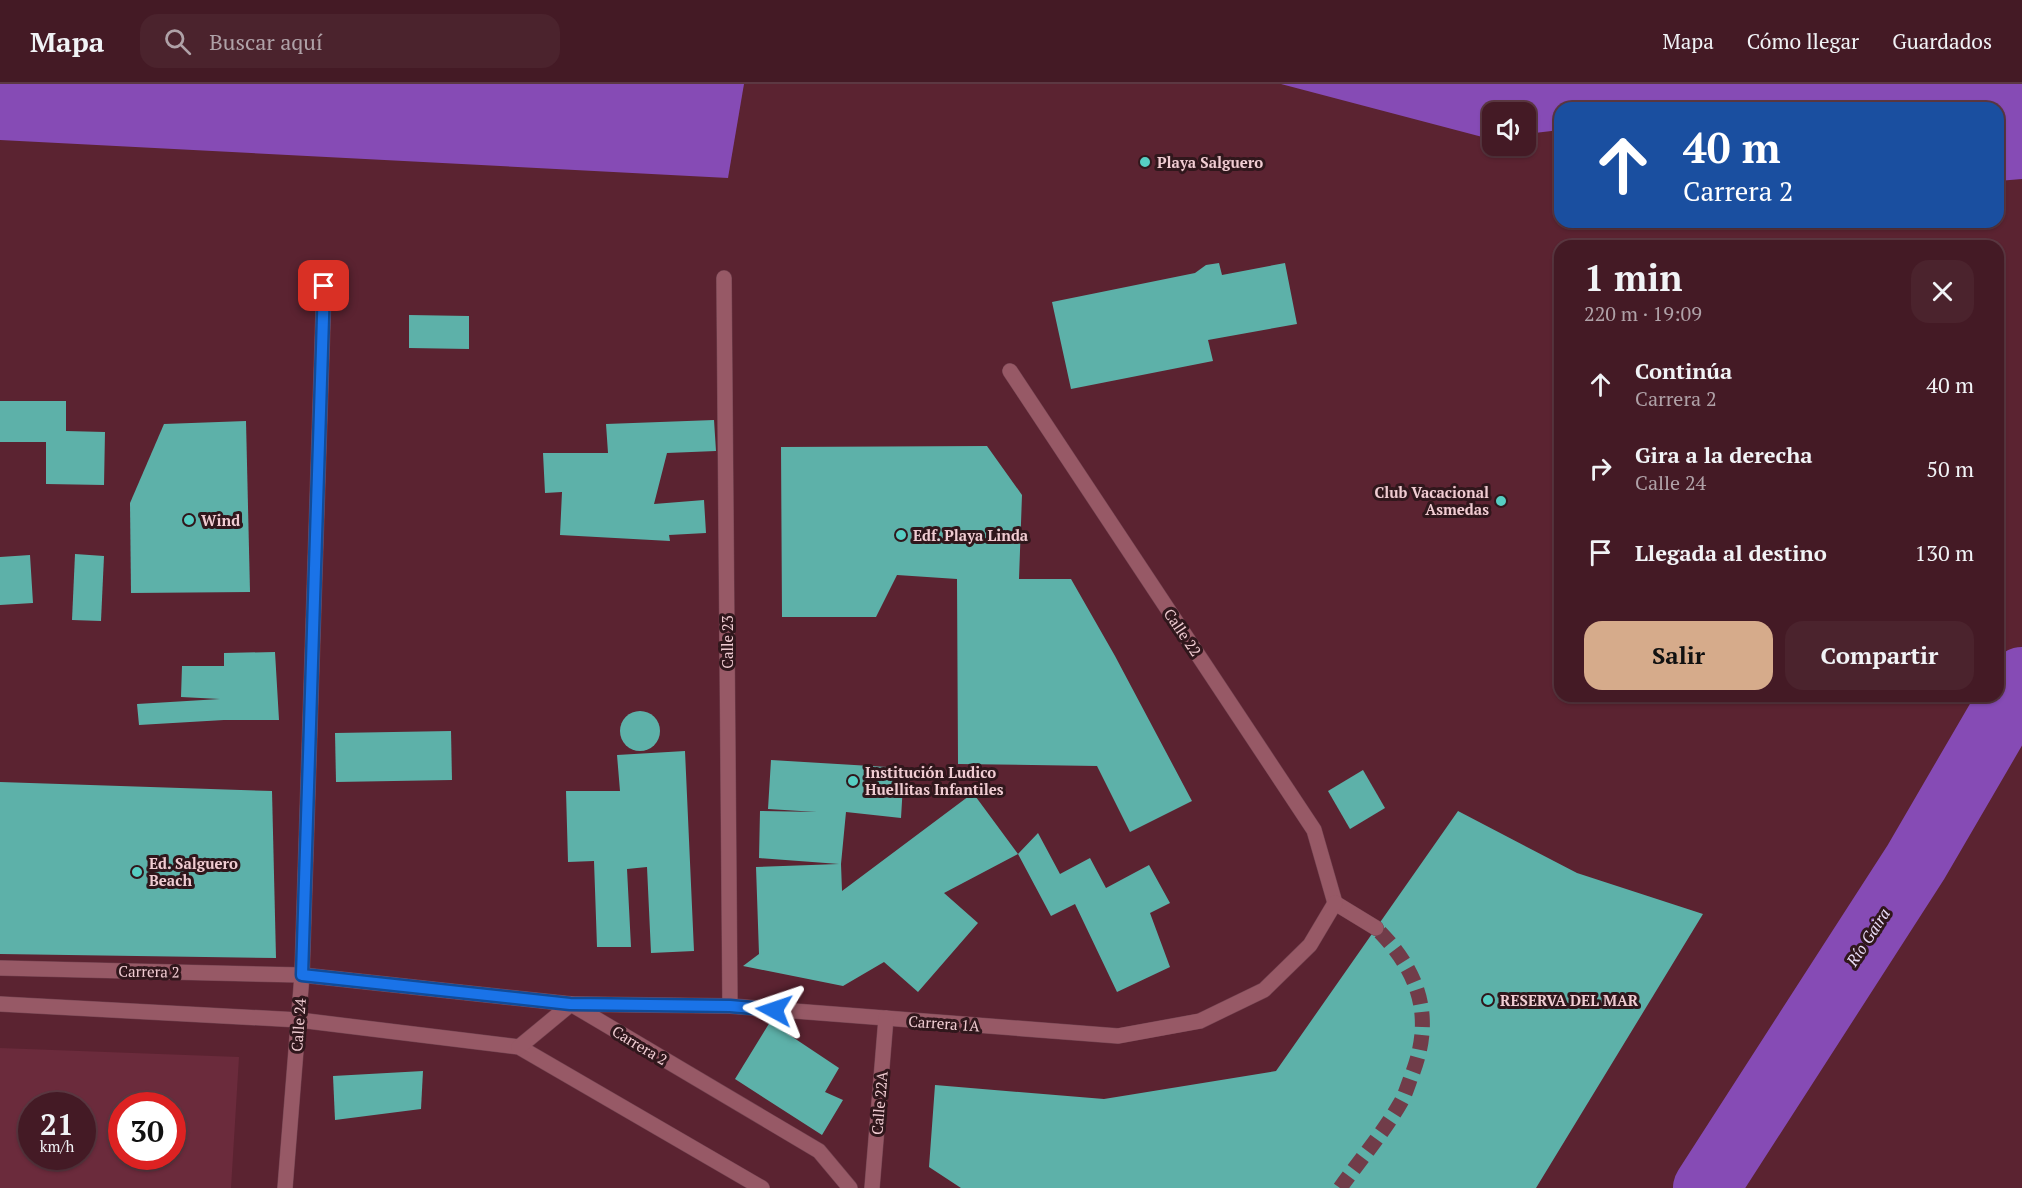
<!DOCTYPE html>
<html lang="es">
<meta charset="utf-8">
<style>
body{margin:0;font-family:"PT Serif",serif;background:#4b232d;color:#f1f3f6;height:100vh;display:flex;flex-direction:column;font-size:22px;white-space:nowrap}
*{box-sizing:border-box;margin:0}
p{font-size:20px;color:#afa1a7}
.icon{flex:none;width:33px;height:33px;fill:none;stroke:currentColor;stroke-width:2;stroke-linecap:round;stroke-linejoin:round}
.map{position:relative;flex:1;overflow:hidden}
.side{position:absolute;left:1554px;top:156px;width:450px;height:462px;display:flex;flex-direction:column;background:#441a25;border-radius:18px;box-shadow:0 2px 4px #0004,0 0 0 2px #5c3842}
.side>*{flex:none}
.guide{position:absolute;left:1554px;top:18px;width:450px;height:126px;border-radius:18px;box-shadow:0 2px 4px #0004,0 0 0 2px #5c3842;background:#1a4fa0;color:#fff;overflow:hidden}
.controls{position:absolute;left:1482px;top:18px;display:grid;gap:12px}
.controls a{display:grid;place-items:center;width:54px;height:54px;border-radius:12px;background:#441a25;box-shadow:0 2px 4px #0004,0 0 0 2px #5c3842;font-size:30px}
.speed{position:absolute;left:18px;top:1008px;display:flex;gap:12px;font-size:30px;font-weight:700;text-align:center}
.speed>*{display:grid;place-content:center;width:78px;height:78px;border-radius:50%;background:#441a25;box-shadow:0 2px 4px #0004,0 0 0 2px #5c3842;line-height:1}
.speed small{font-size:15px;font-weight:400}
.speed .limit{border:9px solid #d22;background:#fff;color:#111}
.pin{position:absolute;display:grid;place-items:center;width:51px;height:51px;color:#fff;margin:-26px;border-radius:12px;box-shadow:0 3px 9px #0006}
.me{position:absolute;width:66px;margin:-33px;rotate:275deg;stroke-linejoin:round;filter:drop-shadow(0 0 4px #0008)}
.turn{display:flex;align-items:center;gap:21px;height:126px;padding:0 30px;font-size:27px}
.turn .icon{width:78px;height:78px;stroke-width:2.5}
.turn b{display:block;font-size:42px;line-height:51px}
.round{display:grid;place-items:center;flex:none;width:63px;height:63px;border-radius:18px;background:#4b232d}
.headline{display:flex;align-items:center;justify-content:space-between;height:102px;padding:0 30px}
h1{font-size:36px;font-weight:800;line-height:45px}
.button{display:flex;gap:12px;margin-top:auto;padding:12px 30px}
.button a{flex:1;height:69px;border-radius:18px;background:#d6ab8b;color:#111;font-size:24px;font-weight:800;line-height:69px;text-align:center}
.button a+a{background:#4b232d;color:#f1f3f6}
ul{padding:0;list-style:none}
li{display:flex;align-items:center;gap:18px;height:84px;padding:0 30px}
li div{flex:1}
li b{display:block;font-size:22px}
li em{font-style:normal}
header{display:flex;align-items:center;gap:36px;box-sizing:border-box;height:84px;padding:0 30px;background:#441a25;border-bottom:2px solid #5c3842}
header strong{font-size:28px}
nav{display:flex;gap:33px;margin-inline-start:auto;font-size:21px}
.search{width:420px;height:54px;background:#4b232d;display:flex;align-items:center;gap:15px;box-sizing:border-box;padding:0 21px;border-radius:18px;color:#afa1a7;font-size:22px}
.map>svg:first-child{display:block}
.built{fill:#6b2b3c;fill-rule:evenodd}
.water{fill:#864bb5}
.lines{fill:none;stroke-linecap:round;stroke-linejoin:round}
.river{stroke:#864bb5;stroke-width:66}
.building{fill:#5db1a9}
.minor-tunnel{stroke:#713c49;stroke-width:15;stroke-dasharray:15 8;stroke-linecap:butt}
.minor-casing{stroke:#734350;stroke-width:16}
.minor{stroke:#975966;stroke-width:15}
.route-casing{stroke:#114b97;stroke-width:15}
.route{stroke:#1a73e8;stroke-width:10}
.poi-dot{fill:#56cec3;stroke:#30171c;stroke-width:2}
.labels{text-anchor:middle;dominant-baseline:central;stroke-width:6;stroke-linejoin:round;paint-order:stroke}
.poi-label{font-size:15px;font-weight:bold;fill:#f0ccd2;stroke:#30171c;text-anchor:start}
.street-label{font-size:15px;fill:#f0ccd2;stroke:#30171c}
.water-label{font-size:16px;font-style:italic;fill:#e9dcf7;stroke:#30171c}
</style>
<header>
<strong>Mapa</strong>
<div class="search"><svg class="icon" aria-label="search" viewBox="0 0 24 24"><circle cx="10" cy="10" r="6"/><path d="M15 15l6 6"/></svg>Buscar aquí</div>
<nav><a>Mapa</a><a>Cómo llegar</a><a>Guardados</a></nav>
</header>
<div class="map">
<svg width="2022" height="1104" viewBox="0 0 2022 1104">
<rect width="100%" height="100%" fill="#5b2331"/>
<path class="built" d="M0,964L239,973L231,1104H0ZM32,1022H82V1072H32ZM122,1022H172V1072H122Z"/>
<g class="water">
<path d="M0,0H744L728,94L0,56Z"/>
<path d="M1281,0H2022V95L1998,97V24H1560V46L1526,50V28H1492V55H1490Z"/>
</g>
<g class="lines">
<path class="river" d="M1706,1104L1916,778L2022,596"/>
</g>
<g class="building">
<path d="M1219,179L1222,191L1285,179L1297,240L1208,256L1213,277L1071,305L1052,218L1195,189L1206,181Z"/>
<path d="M409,231L469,232V265L409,264Z"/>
<path d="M0,317H66V347L105,348L104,401L46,400V358H0Z"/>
<path d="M714,336L716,367L667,369L654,420L704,416L706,449L669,451L670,457L560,451L562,408L545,409L543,369H608L606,340Z"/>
<path d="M246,337L250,508L131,509L130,419L164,340Z"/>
<path d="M987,362L1022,411L1019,495H1071L1115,572L1192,717L1130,748L1097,682L958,680L957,495L897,491L876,533H782L781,363Z"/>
<path d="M75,470L104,472L101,537L72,536Z"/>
<path d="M30,471L33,519L0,521V473Z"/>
<path d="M275,568L279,636H224L139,641L137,620L220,615L181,613L182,582H224V569Z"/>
<circle cx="640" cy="647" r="20"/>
<path d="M451,647L452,696L336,698L335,649Z"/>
<path d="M685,667L694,867L651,869L647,783L627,785L631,863H597L594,777L568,778L566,707H620L617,671Z"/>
<path d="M771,676L904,684L901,734L846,728L841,780L842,807L973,709L1018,770L944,809L978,839L918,908L884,878L843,902L743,882L759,870L756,783L839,780L759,774L760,727L817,728L768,725Z"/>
<path d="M1363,686L1385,724L1350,745L1328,707Z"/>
<path d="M0,698L272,707L276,874L0,870Z"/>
<path d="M1458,727L1577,789L1703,830L1536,1104H961L929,1083L935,1001L1104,1015L1276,987Z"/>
<path d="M1038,749L1060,790L1090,774L1106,804L1149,781L1170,819L1150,829L1170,883L1117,908L1075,820L1051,832L1018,770Z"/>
<path d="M770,938L839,984L825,1008L843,1016L822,1051L735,995Z"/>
<path d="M423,987L421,1025L335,1036L333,992Z"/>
</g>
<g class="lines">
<path class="minor-tunnel" d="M1340,1104C1360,1076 1384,1048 1401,1018C1405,1011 1408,1001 1411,993C1435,934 1420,888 1376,844"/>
<g class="minor-casing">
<g id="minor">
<path d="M724,194L730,922"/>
<path d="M1010,287L1314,746L1335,819"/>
<path d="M1335,819L1376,844"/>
<path d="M0,884L302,891L571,920L819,1067L850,1104"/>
<path d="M0,920L299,936L519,963L762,1104"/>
<path d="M519,963L571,920L730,922L1118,952L1200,937L1264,906L1310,861L1335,819"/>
<path d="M285,1104L302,891L324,202"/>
<path d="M872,1104L886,934"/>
</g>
</g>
<use href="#minor" class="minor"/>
</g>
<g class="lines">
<g class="route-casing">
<path id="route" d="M324,202L302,891L570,920L730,922L774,926"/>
</g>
<use href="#route" class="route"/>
</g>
<g class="poi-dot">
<circle cx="1145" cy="78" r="6"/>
<circle cx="1501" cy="417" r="6"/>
<circle cx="189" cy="436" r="6"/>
<circle cx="901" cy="451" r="6"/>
<circle cx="853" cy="697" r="6"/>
<circle cx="137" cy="788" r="6"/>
<circle cx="1488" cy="916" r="6"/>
</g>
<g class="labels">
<g class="poi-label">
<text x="1157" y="78">Playa Salguero</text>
<text x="1489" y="408" text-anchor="end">Club Vacacional<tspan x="1489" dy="17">Asmedas</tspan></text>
<text x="201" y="436">Wind</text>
<text x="913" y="451">Edf. Playa Linda</text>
<text x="865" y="688">Institución Ludico<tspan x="865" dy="17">Huellitas Infantiles</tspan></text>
<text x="149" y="779">Ed. Salguero<tspan x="149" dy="17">Beach</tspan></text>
<text x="1500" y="916">RESERVA DEL MAR</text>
</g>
<g class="street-label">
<text transform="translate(1183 548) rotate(56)">Calle 22</text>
<text transform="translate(727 558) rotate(-90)">Calle 23</text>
<text transform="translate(149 887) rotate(1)">Carrera 2</text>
<text transform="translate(944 939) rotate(4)">Carrera 1A</text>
<text transform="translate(298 941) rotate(-86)">Calle 24</text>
<text transform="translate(640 961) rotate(31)">Carrera 2</text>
<text transform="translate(879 1019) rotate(-85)">Calle 22A</text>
</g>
<g class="water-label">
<text transform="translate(1868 853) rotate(-57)">Río Gaira</text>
</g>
</g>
</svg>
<div class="controls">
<a><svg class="icon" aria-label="sound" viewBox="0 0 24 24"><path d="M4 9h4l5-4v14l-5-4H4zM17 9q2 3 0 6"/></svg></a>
</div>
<div class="speed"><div>21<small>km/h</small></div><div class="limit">30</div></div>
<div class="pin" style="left:324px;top:202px;background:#d93025"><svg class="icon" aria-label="arrive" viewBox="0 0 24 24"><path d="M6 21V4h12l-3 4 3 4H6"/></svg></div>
<svg class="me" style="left:774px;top:926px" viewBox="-20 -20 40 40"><path d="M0-17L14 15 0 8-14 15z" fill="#1a73e8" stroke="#fff" stroke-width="4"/></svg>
<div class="guide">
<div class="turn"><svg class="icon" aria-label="ahead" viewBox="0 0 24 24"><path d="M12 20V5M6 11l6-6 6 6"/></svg><div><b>40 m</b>Carrera 2</div></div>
</div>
<section class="side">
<div class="headline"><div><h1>1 min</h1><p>220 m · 19:09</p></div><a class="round"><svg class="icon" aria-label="close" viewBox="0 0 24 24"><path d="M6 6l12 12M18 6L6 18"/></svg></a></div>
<ul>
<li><svg class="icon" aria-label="ahead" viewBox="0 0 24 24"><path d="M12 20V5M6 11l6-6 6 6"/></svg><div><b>Continúa</b><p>Carrera 2</p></div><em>40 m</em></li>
<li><svg class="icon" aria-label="right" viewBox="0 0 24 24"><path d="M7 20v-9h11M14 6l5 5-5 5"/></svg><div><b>Gira a la derecha</b><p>Calle 24</p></div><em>50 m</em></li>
<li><svg class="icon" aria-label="arrive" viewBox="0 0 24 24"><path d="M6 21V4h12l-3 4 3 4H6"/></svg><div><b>Llegada al destino</b></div><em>130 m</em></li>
</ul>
<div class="button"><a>Salir</a><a>Compartir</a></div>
</section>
</div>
